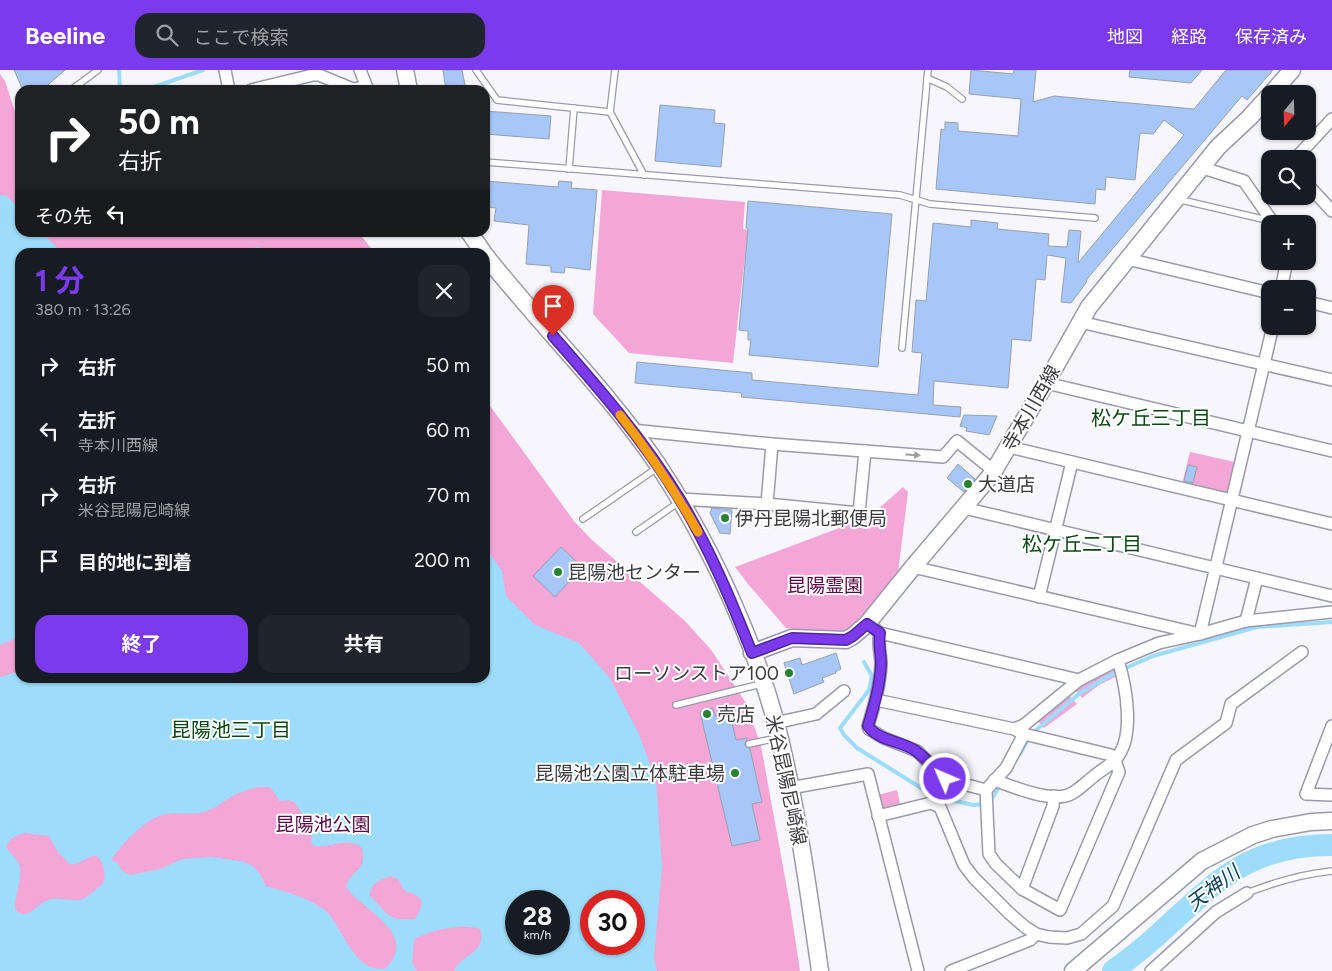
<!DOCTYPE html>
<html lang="ja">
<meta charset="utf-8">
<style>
body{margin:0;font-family:Figtree,"Noto Sans JP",sans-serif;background:#20242c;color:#f1f3f6;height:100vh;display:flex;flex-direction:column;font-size:19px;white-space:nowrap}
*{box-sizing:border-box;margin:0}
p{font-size:16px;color:#9ea1a6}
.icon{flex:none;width:28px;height:28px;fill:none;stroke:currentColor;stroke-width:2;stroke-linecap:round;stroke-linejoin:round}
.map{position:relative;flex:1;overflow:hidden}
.panel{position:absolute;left:15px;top:178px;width:475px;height:435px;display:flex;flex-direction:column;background:#171b24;border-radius:15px;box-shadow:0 1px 4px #0004}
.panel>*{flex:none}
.hud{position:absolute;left:15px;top:15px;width:475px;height:152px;border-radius:15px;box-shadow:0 1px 4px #0004;background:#202124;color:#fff;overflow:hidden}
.needle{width:32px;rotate:199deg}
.fabs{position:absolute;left:1261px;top:15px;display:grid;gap:10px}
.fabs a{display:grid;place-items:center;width:55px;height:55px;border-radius:10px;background:#171b24;box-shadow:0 1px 4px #0004;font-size:25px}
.speed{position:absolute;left:505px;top:820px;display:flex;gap:10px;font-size:25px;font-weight:700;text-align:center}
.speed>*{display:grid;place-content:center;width:65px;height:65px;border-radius:50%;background:#171b24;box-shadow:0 1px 4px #0004;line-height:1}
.speed small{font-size:12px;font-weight:400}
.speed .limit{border:8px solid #d22;background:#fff;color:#111}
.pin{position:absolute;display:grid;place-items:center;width:42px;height:42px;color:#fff;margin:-51px -21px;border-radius:50% 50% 50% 0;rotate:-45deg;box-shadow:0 0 5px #0007}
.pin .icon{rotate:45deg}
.me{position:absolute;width:55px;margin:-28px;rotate:315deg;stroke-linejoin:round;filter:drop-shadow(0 0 4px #0008)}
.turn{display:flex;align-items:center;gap:18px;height:105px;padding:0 20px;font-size:22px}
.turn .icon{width:65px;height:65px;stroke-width:2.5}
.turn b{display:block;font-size:35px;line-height:42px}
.then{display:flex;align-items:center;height:48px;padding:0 20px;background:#0003;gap:10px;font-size:19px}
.round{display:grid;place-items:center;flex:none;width:52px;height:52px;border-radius:15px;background:#20242c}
.summary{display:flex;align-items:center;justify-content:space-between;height:85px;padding:0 20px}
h1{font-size:30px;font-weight:700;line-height:38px;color:#7c3aed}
.button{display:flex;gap:10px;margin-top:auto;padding:10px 20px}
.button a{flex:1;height:58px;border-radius:15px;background:#7c3aed;color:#fff;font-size:20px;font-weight:700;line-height:58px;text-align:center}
.button a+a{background:#20242c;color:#f1f3f6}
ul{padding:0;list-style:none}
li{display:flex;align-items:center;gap:15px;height:65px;padding:0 20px}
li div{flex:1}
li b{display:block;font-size:19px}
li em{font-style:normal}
header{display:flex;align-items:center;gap:30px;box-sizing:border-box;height:70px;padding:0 25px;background:#7c3aed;color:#fff}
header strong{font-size:24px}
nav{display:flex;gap:28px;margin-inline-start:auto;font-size:18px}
.search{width:350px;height:45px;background:#20242c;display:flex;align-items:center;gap:12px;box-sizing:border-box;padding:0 18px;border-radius:15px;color:#9ea1a6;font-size:19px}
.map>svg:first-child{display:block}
.green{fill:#f4a6d7;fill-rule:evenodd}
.water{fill:#9dddfb;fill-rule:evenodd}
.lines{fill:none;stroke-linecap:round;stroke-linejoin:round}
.stream{stroke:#9dddfb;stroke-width:4}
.river{stroke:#9dddfb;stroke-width:22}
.building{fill:#a6c7f8;stroke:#97a0ad}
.lane-casing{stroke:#9a9baa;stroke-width:8}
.street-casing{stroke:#9a9baa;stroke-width:14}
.secondary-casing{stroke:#9a9baa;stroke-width:19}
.lane{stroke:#fff;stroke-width:5.5}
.street{stroke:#fff;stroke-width:11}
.secondary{stroke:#fff;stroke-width:16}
.oneway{fill:#9e9ea0}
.route-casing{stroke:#51269a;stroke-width:12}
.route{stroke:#7c3aed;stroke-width:9}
.slow{stroke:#f59e0b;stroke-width:9}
.poi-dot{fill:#278232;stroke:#fff;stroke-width:2}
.labels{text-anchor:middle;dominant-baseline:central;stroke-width:4;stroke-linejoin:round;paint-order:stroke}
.street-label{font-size:19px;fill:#3c3c42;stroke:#fff}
.poi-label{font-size:19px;fill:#3c3c42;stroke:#fff;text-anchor:start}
.park-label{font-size:19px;fill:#590844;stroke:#fff}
.neighbourhood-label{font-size:20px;fill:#0a4613;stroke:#fff}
.water-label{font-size:20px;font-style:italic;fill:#0d4257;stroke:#fff}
</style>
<header>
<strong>Beeline</strong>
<div class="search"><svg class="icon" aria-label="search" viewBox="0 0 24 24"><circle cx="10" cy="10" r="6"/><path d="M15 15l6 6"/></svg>ここで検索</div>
<nav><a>地図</a><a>経路</a><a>保存済み</a></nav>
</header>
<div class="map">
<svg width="1332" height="901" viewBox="0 0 1332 901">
<rect width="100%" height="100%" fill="#f6f6fc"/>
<g class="green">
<path d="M0,4L5,11L20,57V162L359,163L374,182H20V608H485V329L574,451L591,469L686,552L712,581L746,633L761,676L790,835L800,901H0ZM516,831H559V874H516ZM591,831H634V874H591Z"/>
<path d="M602,120L745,132L743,159L748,160L733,293L629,283L593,244Z"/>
<path d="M1190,382L1235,392L1227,425L1182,414Z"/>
<path d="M903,417L908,422L898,503L850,560L834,565L786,558L748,514L735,497L858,451L876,441Z"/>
<path d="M1115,599L1117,606L1099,615L1082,628L1076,621L1087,613Z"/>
<path d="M1069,625L1077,634L1044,658L1038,651Z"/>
<path d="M897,720L901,738L882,741L878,725Z"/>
</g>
<g class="water">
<path d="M0,125L7,126L20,139V162L43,163L61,182H20V566L0,575Z"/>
<path d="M485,480L490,484L502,501L506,526L535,555L579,573L609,607L638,662L656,710L662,797L654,887L657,901H454C461,884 488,883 480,859C465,853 427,860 414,870L412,893L417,901H0V607L20,601V608H485ZM256,717H270L278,728V731L289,730L295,733L311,757L312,763L311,772L314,776C330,778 349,766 362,778C367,804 352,797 346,817C364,842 420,863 385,899C381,898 377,899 373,898C352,892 341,857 327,842C313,829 284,821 266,816L260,804L254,797L245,792L212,787L183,789L160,799L130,805L122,801L117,792L111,791C119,776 148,746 166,744C178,742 192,745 204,742C216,738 224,731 234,725C240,722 249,720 256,717ZM24,763L49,766L58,782L70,794C72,794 75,794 78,793C88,790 97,777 103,796C105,804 106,807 102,815C95,819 90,826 83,829C76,833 59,826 48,830C35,835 27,853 15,839C14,827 24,804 19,794C16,788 10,783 6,777C10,768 15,766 24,763ZM390,806L398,809C401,814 402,819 407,822C410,823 413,823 415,825C427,830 420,841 415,849C386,851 390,845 370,826C369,814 380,810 390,806ZM516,831H559V874H516ZM591,831H634V874H591Z"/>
</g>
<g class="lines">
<g class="stream">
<path d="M119,0L120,20"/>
<path d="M145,20L203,0"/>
<path d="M251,182L257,179L278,182"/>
<path d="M864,592L872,606L869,620L840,658L844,665L857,678L934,726L973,735L984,734L991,730L998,719"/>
<path d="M1126,598L1153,586L1257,557L1332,552"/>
<path d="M1035,661L1080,623L1116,602"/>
<path d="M1020,684L1027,671"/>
</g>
<path class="river" d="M1113,901C1126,891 1140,881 1152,870C1213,816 1243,775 1332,775"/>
</g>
<g class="building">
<path d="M14,0H65L42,20H23Z"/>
<path d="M443,0H462L466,20H446Z"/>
<path d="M971,0L1013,4L1014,0H1036L1033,32L1054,26L1194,39L1226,0H1273L1247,30L1242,26L1087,209L1086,213L1071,233L1061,232L1066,188L1047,185L1045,210L1036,209L1031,271L1012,269L1008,318L934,311L933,335L961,337L960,347L741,327L742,323L635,313L637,292L752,303V310L918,325L922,283L912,282L916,230L926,231L933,153L971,157V150L998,153L997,159L1049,164L1048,176L1067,177L1069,160L1081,161L1078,193L1184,65L1164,50L1153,64L1140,63L1135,110L1106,107L1105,120L1096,119L1095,134L936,119L941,59L945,60V52L958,53V61L1018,66L1021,29L969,24Z"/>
<path d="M1130,0H1202L1191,13L1129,7Z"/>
<path d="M660,35L715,40L714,53L725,54L721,97L655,91Z"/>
<path d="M485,41L551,46L549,69L485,64Z"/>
<path d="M486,111L558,117L559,111L572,112L571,118L597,120L590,200L565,197L564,203L551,202V196L526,194L529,155L494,151L496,138L485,137Z"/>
<path d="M748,131L892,144L878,297L749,285L751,270H748V261L739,260L748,159L746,158Z"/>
<path d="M964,345L997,346L989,365L966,361L967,358L960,356Z"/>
<path d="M958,394L975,409L964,422L947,408Z"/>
<path d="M1188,395L1197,397L1193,413L1184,411Z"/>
<path d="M712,438L732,440L730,464L720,463L710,443Z"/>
<path d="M561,477L582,497L555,527L533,506Z"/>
<path d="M836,583L841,599L835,602L836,603L822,608L824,612L794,624L784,593L800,588L802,595Z"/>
<path d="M712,638L716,647L730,644L736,670L747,668L745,675L750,679L762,732L752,734L760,770L732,776L700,642Z"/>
</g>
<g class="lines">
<g class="lane-casing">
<g id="lane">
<path d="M476,0L497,30L610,42"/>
<path d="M615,0L610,42L644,105"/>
<path d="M927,8L947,17L962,29"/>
<path d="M71,20L98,0"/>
<path d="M485,92L900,125L930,134L1095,148"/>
<path d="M569,99L574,38"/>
<path d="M1177,129L1271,151"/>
<path d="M902,278L928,0"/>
<path d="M583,449L657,398"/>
<path d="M636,462L679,432"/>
<path d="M676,635L761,614"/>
<path d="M749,674L777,668"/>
<path d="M1247,823C1275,812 1302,804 1332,801"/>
</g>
</g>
<g class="street-casing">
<g id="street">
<path d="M225,0L229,20"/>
<path d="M360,0L368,20"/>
<path d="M251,20L313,5H319L353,19L366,17"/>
<path d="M1295,89L1332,49"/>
<path d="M1203,98L1244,111L1274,154"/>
<path d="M1308,115L1332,141"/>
<path d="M1127,189L1270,223"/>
<path d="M1281,219L1287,191"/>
<path d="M1308,232L1332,238"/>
<path d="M1080,252L1332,310"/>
<path d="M1046,313L1332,381"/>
<path d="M632,360L772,374L943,387L957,371L994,401"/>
<path d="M1009,377L1332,454"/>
<path d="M679,429L767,434L859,443L865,381"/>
<path d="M767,434L772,374"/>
<path d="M964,438L1332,526"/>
<path d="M913,497L1200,564L1273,256"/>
<path d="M1039,527L1072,392"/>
<path d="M1246,551L1257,508"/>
<path d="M875,559L880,563L1079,610"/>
<path d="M880,563C877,574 881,583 881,594C880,616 874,636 868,656L869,659L884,668L917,681L945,709L986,720"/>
<path d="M876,630L1014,659L1024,664L1111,685L1115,690L1119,702L1060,840L1022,819L996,794L989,784L986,720L1006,698L1024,664"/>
<path d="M775,653L816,644L844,621"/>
<path d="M1332,656L1306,724L1332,725"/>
<path d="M1014,659L1024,655L1079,610L1118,590L1159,573L1200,564L1246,551L1332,542"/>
<path d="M994,710C1014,717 1044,730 1065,726C1075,724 1085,713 1093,707C1100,701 1109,696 1115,690C1136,668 1126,616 1118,590"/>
<path d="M790,718L868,704L918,901"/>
<path d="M878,746L931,733L940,737L964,795L974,808L1009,843L1025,857L1036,864L1049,867L1067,868L1081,864L1113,836L1176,690L1226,653L1231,634L1302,582"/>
<path d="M1022,819L1053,736L1054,726"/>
<path d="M951,901L1030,870L1036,864"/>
<path d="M1151,901L1216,842L1247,823"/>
</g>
</g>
<g class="secondary-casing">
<g id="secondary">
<path d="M405,0L409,20"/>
<path d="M1271,24L1292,0"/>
<path d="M469,162L483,182"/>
<path d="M485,185C541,256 607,320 658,395C710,473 758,577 780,669C798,745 809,824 820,901"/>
<path d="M752,583L792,568L846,570L853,566L867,554L913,497L992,404L1046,313L1089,237L1218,77L1249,48L1270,25"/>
<path d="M1073,901L1202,791L1253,765L1272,759L1311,752L1332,751"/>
</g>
</g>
<use href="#lane" class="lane"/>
<use href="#street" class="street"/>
<use href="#secondary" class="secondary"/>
</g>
<defs><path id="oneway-solid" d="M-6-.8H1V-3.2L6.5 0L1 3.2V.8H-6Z" transform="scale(1.25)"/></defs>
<use class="oneway" href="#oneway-solid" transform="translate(913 385) rotate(4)"/>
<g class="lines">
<g class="route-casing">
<path id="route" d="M553,266C598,317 643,369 679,428C709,477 731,530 752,583L792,568L846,570L853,566L867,554L880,563C878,574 881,583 881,594C880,616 874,636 868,656C878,671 902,671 916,681C927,689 936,700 945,709"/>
</g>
<use href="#route" class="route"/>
<path class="slow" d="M620,345C649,382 675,421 698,462"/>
</g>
<g class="poi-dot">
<circle cx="968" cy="414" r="5"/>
<circle cx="725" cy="448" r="5"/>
<circle cx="558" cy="502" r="5"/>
<circle cx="789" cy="603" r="5"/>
<circle cx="707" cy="644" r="5"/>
<circle cx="735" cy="703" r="5"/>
</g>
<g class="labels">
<g class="street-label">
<text transform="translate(1031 338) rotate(-60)">寺本川西線</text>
<text transform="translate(786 710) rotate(78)">米谷昆陽尼崎線</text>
</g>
<g class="poi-label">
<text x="978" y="414">大道店</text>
<text x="735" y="448">伊丹昆陽北郵便局</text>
<text x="568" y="502">昆陽池センター</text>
<text x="779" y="603" text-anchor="end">ローソンストア100</text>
<text x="717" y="644">売店</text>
<text x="725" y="703" text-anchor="end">昆陽池公園立体駐車場</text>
</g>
<g class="park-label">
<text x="825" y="515">昆陽霊園</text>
<text x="323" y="754">昆陽池公園</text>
</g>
<g class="neighbourhood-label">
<text x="1151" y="348">松ケ丘三丁目</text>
<text x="1082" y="474">松ケ丘二丁目</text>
<text x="231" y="660">昆陽池三丁目</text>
</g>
<g class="water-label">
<text transform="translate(1213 818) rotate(-37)">天神川</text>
</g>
</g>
</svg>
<div class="fabs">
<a><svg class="needle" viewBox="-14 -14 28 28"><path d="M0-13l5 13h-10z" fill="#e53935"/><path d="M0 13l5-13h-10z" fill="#9ea1a6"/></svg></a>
<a><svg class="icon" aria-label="search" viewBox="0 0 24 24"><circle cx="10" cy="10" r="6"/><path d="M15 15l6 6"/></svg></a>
<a>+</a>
<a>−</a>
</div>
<div class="speed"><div>28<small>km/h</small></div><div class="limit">30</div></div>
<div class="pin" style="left:553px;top:266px;background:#d93025"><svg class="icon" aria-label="arrive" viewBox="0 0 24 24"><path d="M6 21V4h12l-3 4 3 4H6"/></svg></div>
<svg class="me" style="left:945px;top:709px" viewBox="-20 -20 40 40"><circle r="17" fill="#7c3aed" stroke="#fff" stroke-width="3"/><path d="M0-11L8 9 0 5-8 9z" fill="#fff"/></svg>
<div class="hud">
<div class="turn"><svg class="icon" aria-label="right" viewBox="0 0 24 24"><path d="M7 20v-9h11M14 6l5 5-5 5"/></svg><div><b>50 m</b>右折</div></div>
<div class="then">その先<svg class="icon" aria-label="left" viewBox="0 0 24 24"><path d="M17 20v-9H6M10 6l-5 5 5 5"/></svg></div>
</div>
<section class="panel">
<div class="summary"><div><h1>1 分</h1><p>380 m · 13:26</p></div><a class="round"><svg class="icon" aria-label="close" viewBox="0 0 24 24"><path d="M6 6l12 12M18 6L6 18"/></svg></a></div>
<ul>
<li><svg class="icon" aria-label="right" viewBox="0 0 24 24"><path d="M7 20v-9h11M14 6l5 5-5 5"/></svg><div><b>右折</b></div><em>50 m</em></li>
<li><svg class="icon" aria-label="left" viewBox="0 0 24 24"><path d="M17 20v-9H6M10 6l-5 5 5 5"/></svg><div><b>左折</b><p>寺本川西線</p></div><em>60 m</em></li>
<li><svg class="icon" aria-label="right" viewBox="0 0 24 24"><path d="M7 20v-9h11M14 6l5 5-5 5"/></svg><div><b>右折</b><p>米谷昆陽尼崎線</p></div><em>70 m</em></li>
<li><svg class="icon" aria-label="arrive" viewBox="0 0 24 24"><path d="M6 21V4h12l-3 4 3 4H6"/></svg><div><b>目的地に到着</b></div><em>200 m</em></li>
</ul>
<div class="button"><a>終了</a><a>共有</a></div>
</section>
</div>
